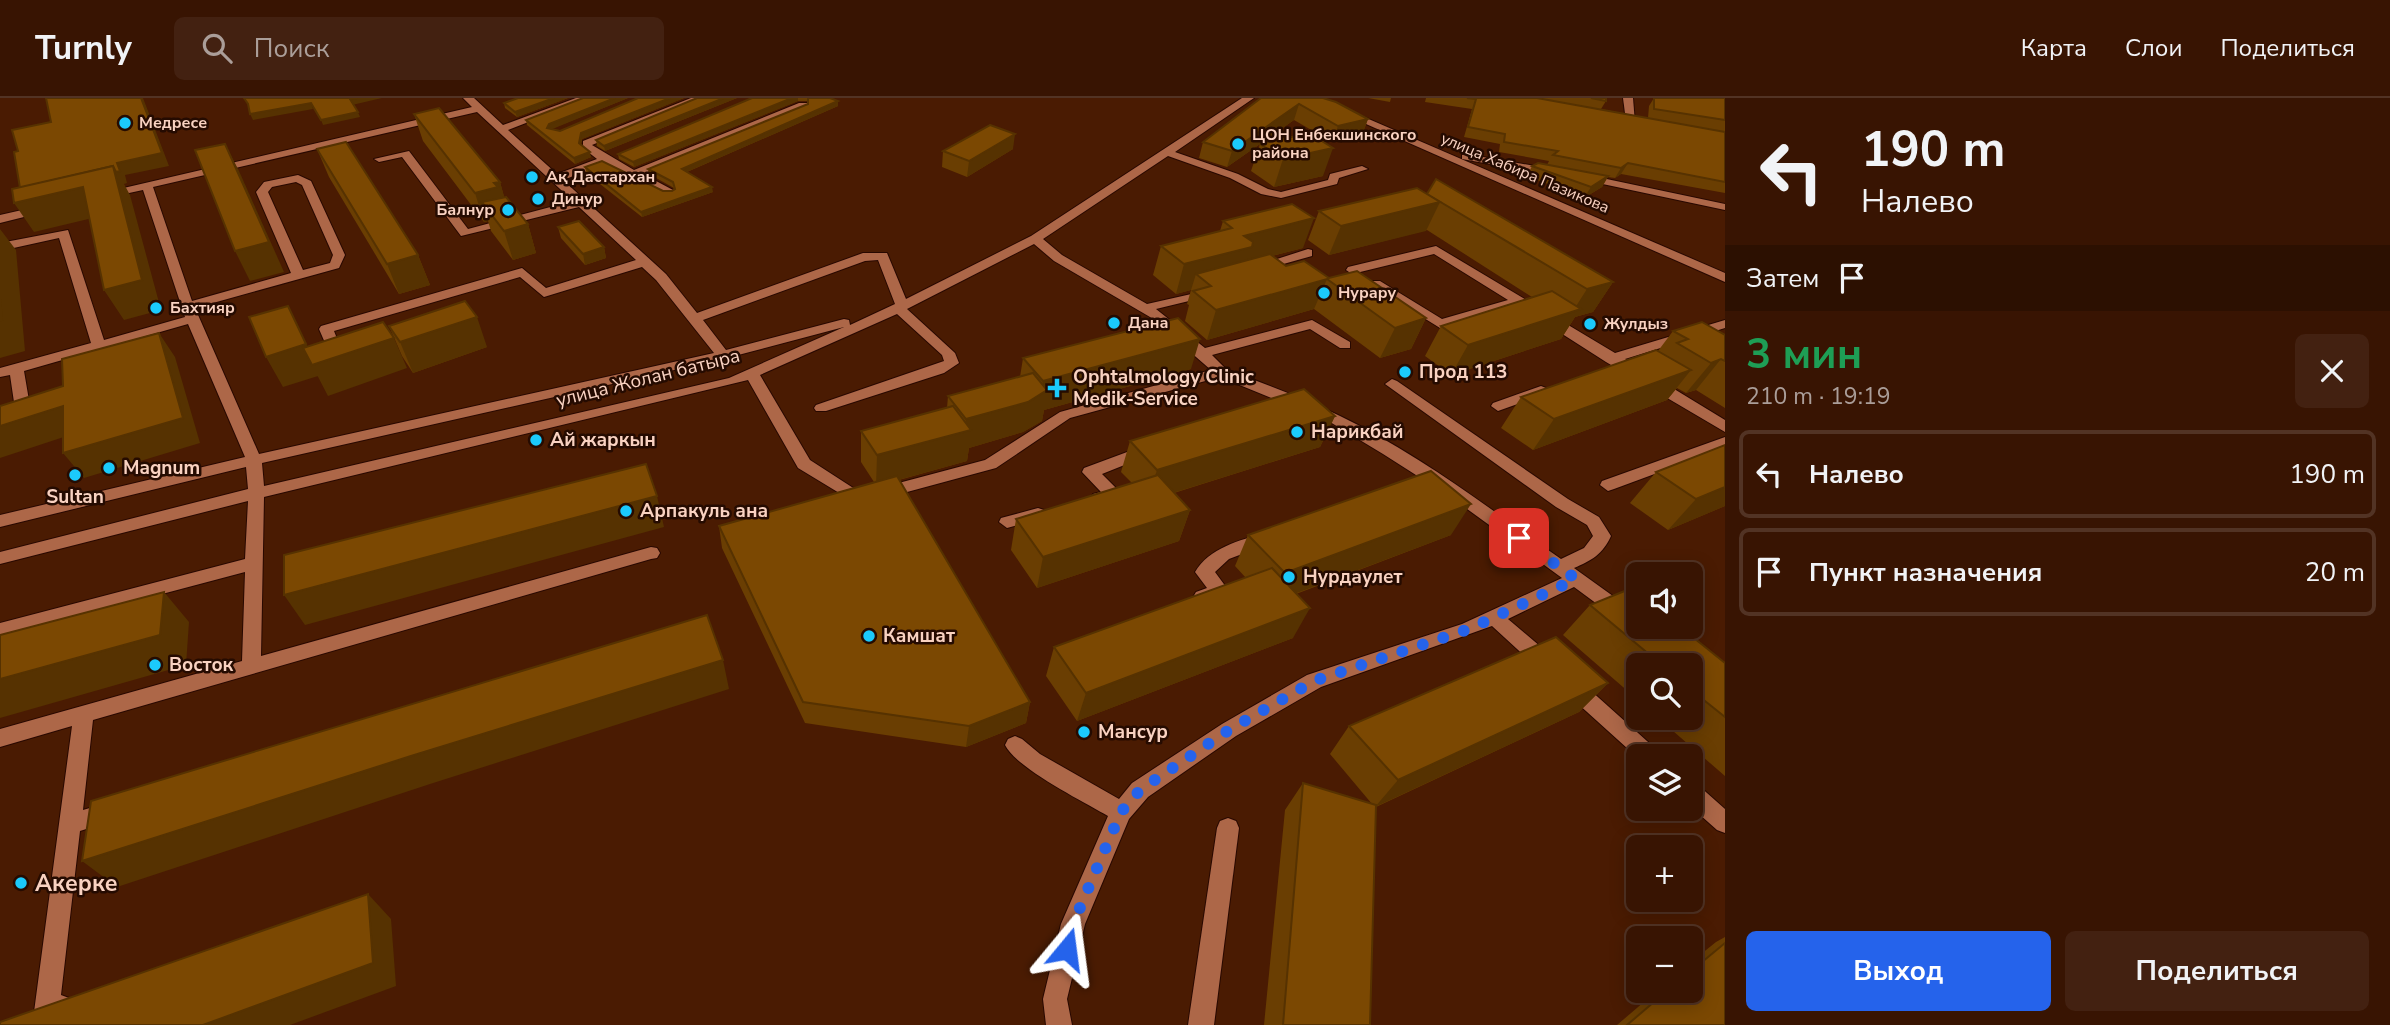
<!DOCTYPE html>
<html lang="ru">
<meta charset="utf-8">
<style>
body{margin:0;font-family:"Nunito Sans",sans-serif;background:#432111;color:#f1f3f6;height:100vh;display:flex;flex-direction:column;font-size:26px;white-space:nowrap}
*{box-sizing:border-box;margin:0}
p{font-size:23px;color:#ab9e99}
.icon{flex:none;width:38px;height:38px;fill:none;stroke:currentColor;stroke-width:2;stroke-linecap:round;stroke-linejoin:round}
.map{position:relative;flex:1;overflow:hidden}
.sheet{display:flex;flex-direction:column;background:#381402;width:665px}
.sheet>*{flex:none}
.guide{background:#381402;color:#f1f3f6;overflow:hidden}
.buttons{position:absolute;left:1626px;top:464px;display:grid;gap:14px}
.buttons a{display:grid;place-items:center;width:77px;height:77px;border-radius:10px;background:#381402;box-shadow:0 4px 18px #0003,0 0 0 2px #523324;font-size:35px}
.pin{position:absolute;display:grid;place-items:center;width:60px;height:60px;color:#fff;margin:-30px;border-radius:14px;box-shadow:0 4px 10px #0006}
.me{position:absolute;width:77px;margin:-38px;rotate:16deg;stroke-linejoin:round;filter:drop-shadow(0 0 5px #0008)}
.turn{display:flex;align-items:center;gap:24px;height:147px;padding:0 21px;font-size:32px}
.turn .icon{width:91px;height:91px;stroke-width:2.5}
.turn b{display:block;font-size:49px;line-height:60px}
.then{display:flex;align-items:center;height:66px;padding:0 21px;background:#0003;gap:14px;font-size:26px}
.round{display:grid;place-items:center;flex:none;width:74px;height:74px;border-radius:10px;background:#432111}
.summary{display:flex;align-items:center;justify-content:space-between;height:119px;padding:0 21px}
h1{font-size:42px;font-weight:700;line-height:52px;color:#1e9e55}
.button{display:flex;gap:14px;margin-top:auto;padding:14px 21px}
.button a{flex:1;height:80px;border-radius:10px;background:#2563eb;color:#fff;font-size:28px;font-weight:700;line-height:80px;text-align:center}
.button a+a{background:#432111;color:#f1f3f6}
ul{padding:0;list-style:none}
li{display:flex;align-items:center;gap:21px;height:88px;margin:0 14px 10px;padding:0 7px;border:4px solid #523324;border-radius:10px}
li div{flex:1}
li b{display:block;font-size:26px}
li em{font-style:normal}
header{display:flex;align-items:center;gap:42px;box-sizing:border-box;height:98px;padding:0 35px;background:#381402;border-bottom:2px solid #523324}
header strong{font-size:33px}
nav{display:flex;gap:38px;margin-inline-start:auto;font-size:24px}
.search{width:490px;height:63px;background:#432111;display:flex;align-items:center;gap:18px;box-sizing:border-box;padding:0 24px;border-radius:10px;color:#ab9e99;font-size:26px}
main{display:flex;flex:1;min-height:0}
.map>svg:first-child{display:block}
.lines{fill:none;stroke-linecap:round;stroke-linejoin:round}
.minor-casing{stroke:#280800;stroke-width:2}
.minor{fill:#ad6748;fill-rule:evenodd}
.wall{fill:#6a3e02}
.shaded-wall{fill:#563201}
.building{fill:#7b4802;stroke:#563201;stroke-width:2}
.route{stroke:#2563eb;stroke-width:12;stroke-dasharray:0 21.6}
.poi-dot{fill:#1bcafc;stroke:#250b01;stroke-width:2.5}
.labels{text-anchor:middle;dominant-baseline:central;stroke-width:5;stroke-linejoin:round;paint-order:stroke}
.far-poi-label{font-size:16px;font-weight:bold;fill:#f9d2c1;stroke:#250b01;text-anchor:start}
.far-street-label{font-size:16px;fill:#f9d2c1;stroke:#250b01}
.poi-label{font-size:19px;font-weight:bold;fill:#f9d2c1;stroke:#250b01;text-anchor:start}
.street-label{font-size:19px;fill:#f9d2c1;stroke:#250b01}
.near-poi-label{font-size:23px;font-weight:bold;fill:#f9d2c1;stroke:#250b01;text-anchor:start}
</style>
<header>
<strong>Turnly</strong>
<div class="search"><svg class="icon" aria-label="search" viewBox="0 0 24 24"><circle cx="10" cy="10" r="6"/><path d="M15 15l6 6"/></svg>Поиск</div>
<nav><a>Карта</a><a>Слои</a><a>Поделиться</a></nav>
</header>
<main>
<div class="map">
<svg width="1725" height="927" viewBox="0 0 1725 927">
<rect width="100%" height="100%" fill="#4a1b02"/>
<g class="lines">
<g class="minor-casing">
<g id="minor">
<path d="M463,0H474L503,27L576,0H590L508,32L557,76L597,61L583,50V43L691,0H705L592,47L634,72L799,5H807V9L643,76L673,92V96H665L605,66L563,82L666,176L697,215L863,155H887L906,201L1031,138L1242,0H1254L1175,54L1238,76L1268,91L1281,94L1328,82L1330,76L1362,68L1368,71L1339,80L1337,86L1281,100L1261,96L1230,80L1168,58L1043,141L1062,157L1147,206L1218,190V196L1156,211L1205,250L1312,222L1350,244V250H1340L1310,231L1212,257L1226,271C1264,286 1304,300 1340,318C1419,356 1490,411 1561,461L1584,450L1593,438L1587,427L1556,409L1385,286L1392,281L1397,283L1568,401L1599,419L1611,438C1603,456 1591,463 1574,470L1638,516V528H1646L1638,533L1631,531L1574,489L1508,521L1554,560L1557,566L1554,572L1547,574L1540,572L1492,528L1321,589L1236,638L1148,699L1129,721L1085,826L1067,901L1072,927H1046L1043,901L1061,826L1108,718C1084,704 1016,670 1005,647L1008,641L1015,638L1022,641L1040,656L1119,701L1132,685L1222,626L1307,577L1462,526L1562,480L1452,400L1383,356L1330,324L1220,279L1070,320L996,370L859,407L798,370L748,282L264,399L261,558L651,449L657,450L660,455L657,460L651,461L93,622L83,712L110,704L118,707L121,714L118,721L80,733L61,897L69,900L72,909L69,918L46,926L37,923L34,914L72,628L0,649V631L242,563L245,474L0,539V525L245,461L248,403L0,466V454L248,391L246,369L0,429V417L245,359L188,226L24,273L31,314L28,317L0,326V316L15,311L10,277L0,279V270L91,245L59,140L0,153V145L68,132L104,242L185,219L143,92L106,100L100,97L102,95L472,9ZM477,14L573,103L468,131L409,53L374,61L379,64L402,59L461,138L579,109L636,162L546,190L522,170L321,228L319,231L332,261H342L347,257L342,253L334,233L520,179L544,199L642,169L656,182L714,255L259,356L195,210L339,170L345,157L311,83L298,77L264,84L256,94L291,175L192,203L153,89ZM296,84L302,87L333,157L330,165L303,172L268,94L272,89ZM1034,146L1054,163L1150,219L1211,272L1060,314L985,362L861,395L810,362L760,277L897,216L942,257L944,263L816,307L814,310L816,313H826L944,275L959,265L955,255L907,211ZM878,162L895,206L850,227L849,222L844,221L726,252L703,222L865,163ZM844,229L729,280L264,388L262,365L723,261Z"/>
<path d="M1307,0H1320L1725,175V184Z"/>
<path d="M1623,0H1633L1635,25L1626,23Z"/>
<path d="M1466,56L1552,71L1558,74L1552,77L1462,61V57Z"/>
<path d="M1583,76L1725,106V112L1579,81V77Z"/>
<path d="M44,107L50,111L48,113L0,125V117Z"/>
<path d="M1436,148L1615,255L1725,222V230L1625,261L1725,322V334L1606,264L1517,207L1440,230L1369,186L1370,183H1380L1442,221L1508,202L1434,156L1352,176L1346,172L1348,169Z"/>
<path d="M1308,151L1312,152V158L1258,173L1252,169Z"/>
<path d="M1541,288L1546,290L1548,293L1546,296L1498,313L1491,308L1493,305Z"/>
<path d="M1725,339V350L1614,391L1608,393L1600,387L1602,383Z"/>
<path d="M1146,347L1152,348L1154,352L1152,356L1102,376L1122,396L1120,400L1099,406L1093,404L1091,400L1093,396L1101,394L1082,374L1084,370Z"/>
<path d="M1038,410L1044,412L1046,416L1044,420L1007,430L999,424L1001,420Z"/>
<path d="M1265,435L1271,437L1274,441L1271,445L1229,461L1215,474L1229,493L1226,498L1202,506L1196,504L1193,499L1196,494L1207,490L1195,474C1209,450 1240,442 1265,435Z"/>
<path d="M1573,581L1580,583L1657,652L1660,658H1638V660L1566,595L1563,589L1566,583Z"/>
<path d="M1690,685L1698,687L1725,711V735L1717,732L1690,708Z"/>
<path d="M1228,720L1236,723L1239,730L1214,927H1188L1217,730L1220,723Z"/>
</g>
</g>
<use href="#minor" class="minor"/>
</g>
<g class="wall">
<path d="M518,0H568L517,19L505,10L504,5Z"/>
<path d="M583,0H628L551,31L560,33L638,0H684L582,41L581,46L591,59L575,66L527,27L526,22Z"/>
<path d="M697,0H737L605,53L597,48L596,42Z"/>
<path d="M752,0H830L838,8L687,74L713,94L642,119L586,75L585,69L663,93H672L674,90L649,76L648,71L808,6V3H798L634,69L619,61L618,56Z"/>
<path d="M1261,0H1323L1368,21L1362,37L1332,44L1294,22L1261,45L1323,78L1274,89L1251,73L1260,46L1227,69L1199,60L1203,44Z"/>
<path d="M1368,0H1391L1390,4Z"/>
<path d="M1426,0H1606V3L1601,11L1648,20L1649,8L1654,0H1725V95L1621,76L1615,80L1608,79L1602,89L1584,100L1527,78L1532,68L1547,67L1549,63L1499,54L1500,46L1464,39L1472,11L1425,4Z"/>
<path d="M414,16L500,84L504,99L528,126L536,155L513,162L491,133L488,123L484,124L423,43Z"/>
<path d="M317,51L418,157L430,187L399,196L329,79Z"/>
<path d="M1013,51L967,79L942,69L943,53Z"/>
<path d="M1427,96L1613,184L1593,214L1575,219L1561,241L1451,277L1425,258L1441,228L1532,199L1427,132L1329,157L1308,142L1319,113Z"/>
<path d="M1223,123L1303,150L1272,158L1286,168L1329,180L1426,220L1411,251L1380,260L1314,211L1207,242L1185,223L1189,207L1187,206L1191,192L1176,196L1153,177L1161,148L1220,133Z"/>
<path d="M558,129L604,149L606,160L585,167L561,140Z"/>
<path d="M389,228L487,249L413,275L402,258Z"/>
<path d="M1673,233L1725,237V310L1696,292L1686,295L1677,290L1667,302L1533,352L1501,330L1521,299L1658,253Z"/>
<path d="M1023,260L1191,271L1044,312L1042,323L1023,334L969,350L967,363L899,382L1030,604L1026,625L966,649L805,625L722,450L719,428L874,384L861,364V333L947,310L948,298L1020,279Z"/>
<path d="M1335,318L1320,349L1174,395L1190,412L1179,443L1037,490L1011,452L1016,421L1132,385L1121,374L1130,343Z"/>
<path d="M1656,374L1725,408L1668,432L1630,405Z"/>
<path d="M1248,437H1451L1296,496L1293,540L1077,623L1046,578L1054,549L1246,480L1235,468Z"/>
<path d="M1590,507L1725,565V678L1658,620H1690V567H1638V602L1563,537Z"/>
<path d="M1608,585L1579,614L1376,709L1370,927H1264L1285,712L1303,685L1372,706L1330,656L1349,628Z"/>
<path d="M1725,839V927H1617L1658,892H1690V865L1716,844Z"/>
</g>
<g class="shaded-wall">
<path d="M141,0H143L169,68L125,77L127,85L124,86L130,97L161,212L124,222L104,192L101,118L34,134L14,105L113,68L117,65Z"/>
<path d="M357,0H382L352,7L350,1Z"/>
<path d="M554,0H568L517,19L515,14Z"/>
<path d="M615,0H628L550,32L547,30L549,26Z"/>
<path d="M670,0H684L582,41L580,50L579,45L581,35Z"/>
<path d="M724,0H737L605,53L604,48Z"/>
<path d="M792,0H798V3L634,69L633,64Z"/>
<path d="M838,3V8L682,76V71Z"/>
<path d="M311,5L313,11L253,22L250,16Z"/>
<path d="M1299,6L1294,22L1227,69L1232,53Z"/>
<path d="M358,14L360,19L323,27L321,22Z"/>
<path d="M1368,21L1362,37L1332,44L1338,28Z"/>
<path d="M1015,36L1013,51L967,79L969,63Z"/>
<path d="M225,46L239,73L284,174L250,183L235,153Z"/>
<path d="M1333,50L1323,78L1274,89L1283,61Z"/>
<path d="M590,54L591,59L575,66L574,60Z"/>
<path d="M1628,65L1621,76L1615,80L1621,70Z"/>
<path d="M1608,78L1602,89L1584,100L1591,89Z"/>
<path d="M500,84L508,112L482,104L488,123L484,124L475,95L494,85Z"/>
<path d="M712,89L713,94L642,119L641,114Z"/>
<path d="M1440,104L1426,133L1329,157L1341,128Z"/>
<path d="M1314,120L1303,150L1248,164L1196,176L1191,192L1176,196L1184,166L1244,138Z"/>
<path d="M528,126L536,155L513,162L504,133Z"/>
<path d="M0,131L16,152L25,253L0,260Z"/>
<path d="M604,149L606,160L585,167L583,156Z"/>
<path d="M418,157L430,187L399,196L387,166Z"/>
<path d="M1327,181L1314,211L1207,242L1216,212Z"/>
<path d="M1613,184L1593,214L1575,219L1561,241L1451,277L1468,247L1573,213L1587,191Z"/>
<path d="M288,208L316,266L394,240L407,270L328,298L303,250L318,278L283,289L266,259Z"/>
<path d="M477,219L487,249L413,275L400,244Z"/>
<path d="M1426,220L1411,251L1380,260L1395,230Z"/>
<path d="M159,235L175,259L200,345L84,380L63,355Z"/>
<path d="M1200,241L1191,271L1044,312L1042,323L1023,334L969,350L967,363L876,388L877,357L964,334L966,321L1040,296L1043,283Z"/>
<path d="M1721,261L1696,292L1686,295L1711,265Z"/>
<path d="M1691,272L1667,302L1533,352L1554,321Z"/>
<path d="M63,308L82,333L0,360V328Z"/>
<path d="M1335,318L1320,349L1147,403L1157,372Z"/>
<path d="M1725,389V408L1668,432L1696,401Z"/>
<path d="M657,398L664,429L305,527L284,497Z"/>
<path d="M1471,406L1451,437L1270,505L1285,475Z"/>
<path d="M1190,412L1179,443L1037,490L1043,459Z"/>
<path d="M164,494L189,524L186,567L0,620V581Z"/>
<path d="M1310,510L1293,540L1077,623L1086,595Z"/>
<path d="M723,562L729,591L430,686L117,789L82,763L411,658Z"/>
<path d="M1608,585L1579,614L1375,709L1398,682Z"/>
<path d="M1030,604L1026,625L966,649L969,628Z"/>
<path d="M368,796L391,821L396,888L290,927H203Z"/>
</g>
<g class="building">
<path d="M46,0H141L162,55L117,65L120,73L116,74L113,68L20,90L14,54L18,53L12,32L51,24Z"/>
<path d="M244,0H357L350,1L358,14L321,22L311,5L250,16L248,6Z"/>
<path d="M518,0H554L515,14L504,5Z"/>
<path d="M583,0H615L549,26L547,30L560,33L638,0H670L581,35L579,45L590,54L574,60L526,22Z"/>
<path d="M697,0H724L604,48L596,42Z"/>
<path d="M752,0H792L633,64L618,56Z"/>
<path d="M808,0H830L838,3L682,71L712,89L641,114L585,69L602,63L663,93H672L675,91L673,84L648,71L808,6Z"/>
<path d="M1261,0H1323L1336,4L1368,21L1338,28L1299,6L1232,53L1203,44Z"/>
<path d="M1467,0H1537L1725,34V84L1628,65L1621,70L1553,57L1558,53L1504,44L1505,36L1468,29L1476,1Z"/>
<path d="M1591,0H1606V3Z"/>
<path d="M1654,0H1725V22L1654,11Z"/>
<path d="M439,10L500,84L494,85L498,89L475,95L414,16Z"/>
<path d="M990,27L1015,36L969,63L943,53Z"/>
<path d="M1309,35L1333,50L1283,61L1260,46Z"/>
<path d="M346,44L418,157L387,166L317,51Z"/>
<path d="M225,46L269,144L235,153L195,52Z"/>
<path d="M1538,65L1608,78L1591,89L1532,68Z"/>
<path d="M113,68L142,182L104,192L83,89L14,105L12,91Z"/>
<path d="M1436,81L1613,184L1587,191L1427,96Z"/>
<path d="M1417,90L1440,104L1341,128L1319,113Z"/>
<path d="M506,99L528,126L504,133L482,104Z"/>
<path d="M1292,106L1314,120L1244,138L1253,144L1252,149L1184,166L1161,148L1232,130L1223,123Z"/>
<path d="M579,123L604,149L583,156L558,129Z"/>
<path d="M1270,156L1286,168L1304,163L1329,180L1357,173L1426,220L1395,230L1327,181L1216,212L1193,193L1211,188L1196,176Z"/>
<path d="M1552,193L1581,211L1468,247L1441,228Z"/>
<path d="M0,200L2,222L0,223Z"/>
<path d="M465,203L477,219L400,244L389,228Z"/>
<path d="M288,208L306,246L266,259L249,219Z"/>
<path d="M1178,220L1200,241L1043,283L1023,260Z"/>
<path d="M383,224L394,240L312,267L303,250Z"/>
<path d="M1702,224L1725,237V263L1721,261L1711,265L1677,245L1688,241L1673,233Z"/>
<path d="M159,235L183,320L63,355V308L0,328V308L63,288L62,261Z"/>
<path d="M1656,252L1691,272L1554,321L1521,299Z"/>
<path d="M1033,275L1047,292L1028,304L966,321L948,298Z"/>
<path d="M1304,291L1335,318L1157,372L1130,343Z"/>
<path d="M953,308L971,332L877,357L861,333Z"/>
<path d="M1725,347V389L1696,401L1656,374Z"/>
<path d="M646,366L657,398L284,497V457Z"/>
<path d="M1431,373L1471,406L1285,475L1248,437Z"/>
<path d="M1158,377L1190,412L1043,459L1016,421Z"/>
<path d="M897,378L1030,604L969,628L803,604L719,428Z"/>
<path d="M1272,470L1310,510L1086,595L1054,549Z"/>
<path d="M1632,490L1638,495V528H1679L1725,565V619L1690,591V567H1662L1590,507Z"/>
<path d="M164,494L160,537L0,581V537Z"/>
<path d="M707,517L723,562L411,658L82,763L91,703Z"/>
<path d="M1556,539L1608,585L1398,682L1349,628Z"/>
<path d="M1303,685L1376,707L1370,927H1283Z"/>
<path d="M368,796L373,865L203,927H0V924Z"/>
<path d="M1725,845V927H1627L1668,892H1690V874Z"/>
</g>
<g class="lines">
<path class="route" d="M1067,851L1073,826L1121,714L1140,692L1229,632L1314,583L1469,531L1576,481L1519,440"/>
</g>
<g class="poi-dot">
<circle cx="125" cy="25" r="7"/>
<circle cx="1238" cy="46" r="7"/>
<circle cx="532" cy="79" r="7"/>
<circle cx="538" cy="101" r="7"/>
<circle cx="508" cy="112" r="7"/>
<circle cx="1324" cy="195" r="7"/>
<circle cx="156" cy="210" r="7"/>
<circle cx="1114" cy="225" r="7"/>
<circle cx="1590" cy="226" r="7"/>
<circle cx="1405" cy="274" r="7"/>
<path d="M1053.5 279.5h7v7h7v7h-7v7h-7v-7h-7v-7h7z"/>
<circle cx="1297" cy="334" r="7"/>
<circle cx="536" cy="342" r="7"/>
<circle cx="109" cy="370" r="7"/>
<circle cx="75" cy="377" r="7"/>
<circle cx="626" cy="413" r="7"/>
<circle cx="1289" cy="479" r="7"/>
<circle cx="869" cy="538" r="7"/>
<circle cx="155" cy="567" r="7"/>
<circle cx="1084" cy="634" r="7"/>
<circle cx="21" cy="785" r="7"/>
</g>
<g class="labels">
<g class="far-poi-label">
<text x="139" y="25">Медресе</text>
<text x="1252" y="37">ЦОН Енбекшинского<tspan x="1252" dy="18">района</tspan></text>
<text x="546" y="79">Ақ Дастархан</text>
<text x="552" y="101">Динур</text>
<text x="494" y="112" text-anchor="end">Балнур</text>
<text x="1338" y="195">Нурару</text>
<text x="170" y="210">Бахтияр</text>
<text x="1128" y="225">Дана</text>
<text x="1604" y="226">Жулдыз</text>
</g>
<g class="far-street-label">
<text transform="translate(1525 75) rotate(23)">улица Хабира Пазикова</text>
</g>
<g class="poi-label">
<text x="1419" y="274">Прод 113</text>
<text x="1073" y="279">Ophtalmology Clinic<tspan x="1073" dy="22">Medik-Service</tspan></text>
<text x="1311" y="334">Нарикбай</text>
<text x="550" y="342">Ай жаркын</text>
<text x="123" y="370">Magnum</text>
<text x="75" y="399" text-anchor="middle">Sultan</text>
<text x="640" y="413">Арпакуль ана</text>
<text x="1303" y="479">Нурдаулет</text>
<text x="883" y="538">Камшат</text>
<text x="169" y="567">Восток</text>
<text x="1098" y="634">Мансур</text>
</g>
<g class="street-label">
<text transform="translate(648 280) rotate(-14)">улица Жолан батыра</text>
</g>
<g class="near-poi-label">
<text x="35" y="785">Акерке</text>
</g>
</g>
</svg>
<div class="buttons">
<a><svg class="icon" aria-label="sound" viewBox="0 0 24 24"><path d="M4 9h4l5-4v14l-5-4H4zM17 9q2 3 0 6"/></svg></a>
<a><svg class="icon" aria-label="search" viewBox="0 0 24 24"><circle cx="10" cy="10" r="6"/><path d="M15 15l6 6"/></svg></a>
<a><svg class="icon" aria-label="layers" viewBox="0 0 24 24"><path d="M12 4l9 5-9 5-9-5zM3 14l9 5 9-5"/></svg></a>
<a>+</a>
<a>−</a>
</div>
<div class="pin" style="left:1519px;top:440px;background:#d93025"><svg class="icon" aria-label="arrive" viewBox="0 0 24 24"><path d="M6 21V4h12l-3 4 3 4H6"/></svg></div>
<svg class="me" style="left:1067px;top:851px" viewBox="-20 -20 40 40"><path d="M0-17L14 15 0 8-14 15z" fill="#2563eb" stroke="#fff" stroke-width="4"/></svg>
</div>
<section class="sheet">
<div class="guide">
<div class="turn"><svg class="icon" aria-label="left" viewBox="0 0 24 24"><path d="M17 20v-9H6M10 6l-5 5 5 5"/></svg><div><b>190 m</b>Налево</div></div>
<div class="then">Затем<svg class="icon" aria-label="arrive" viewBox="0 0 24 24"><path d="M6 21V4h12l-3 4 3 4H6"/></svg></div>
</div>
<div class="summary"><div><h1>3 мин</h1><p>210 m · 19:19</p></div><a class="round"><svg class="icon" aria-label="close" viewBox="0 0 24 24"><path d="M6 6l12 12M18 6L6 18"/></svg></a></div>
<ul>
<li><svg class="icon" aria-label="left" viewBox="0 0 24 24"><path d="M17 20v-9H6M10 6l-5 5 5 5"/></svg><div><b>Налево</b></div><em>190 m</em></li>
<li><svg class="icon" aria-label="arrive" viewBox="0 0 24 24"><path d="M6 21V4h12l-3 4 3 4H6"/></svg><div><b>Пункт назначения</b></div><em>20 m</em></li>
</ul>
<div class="button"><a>Выход</a><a>Поделиться</a></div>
</section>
</main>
